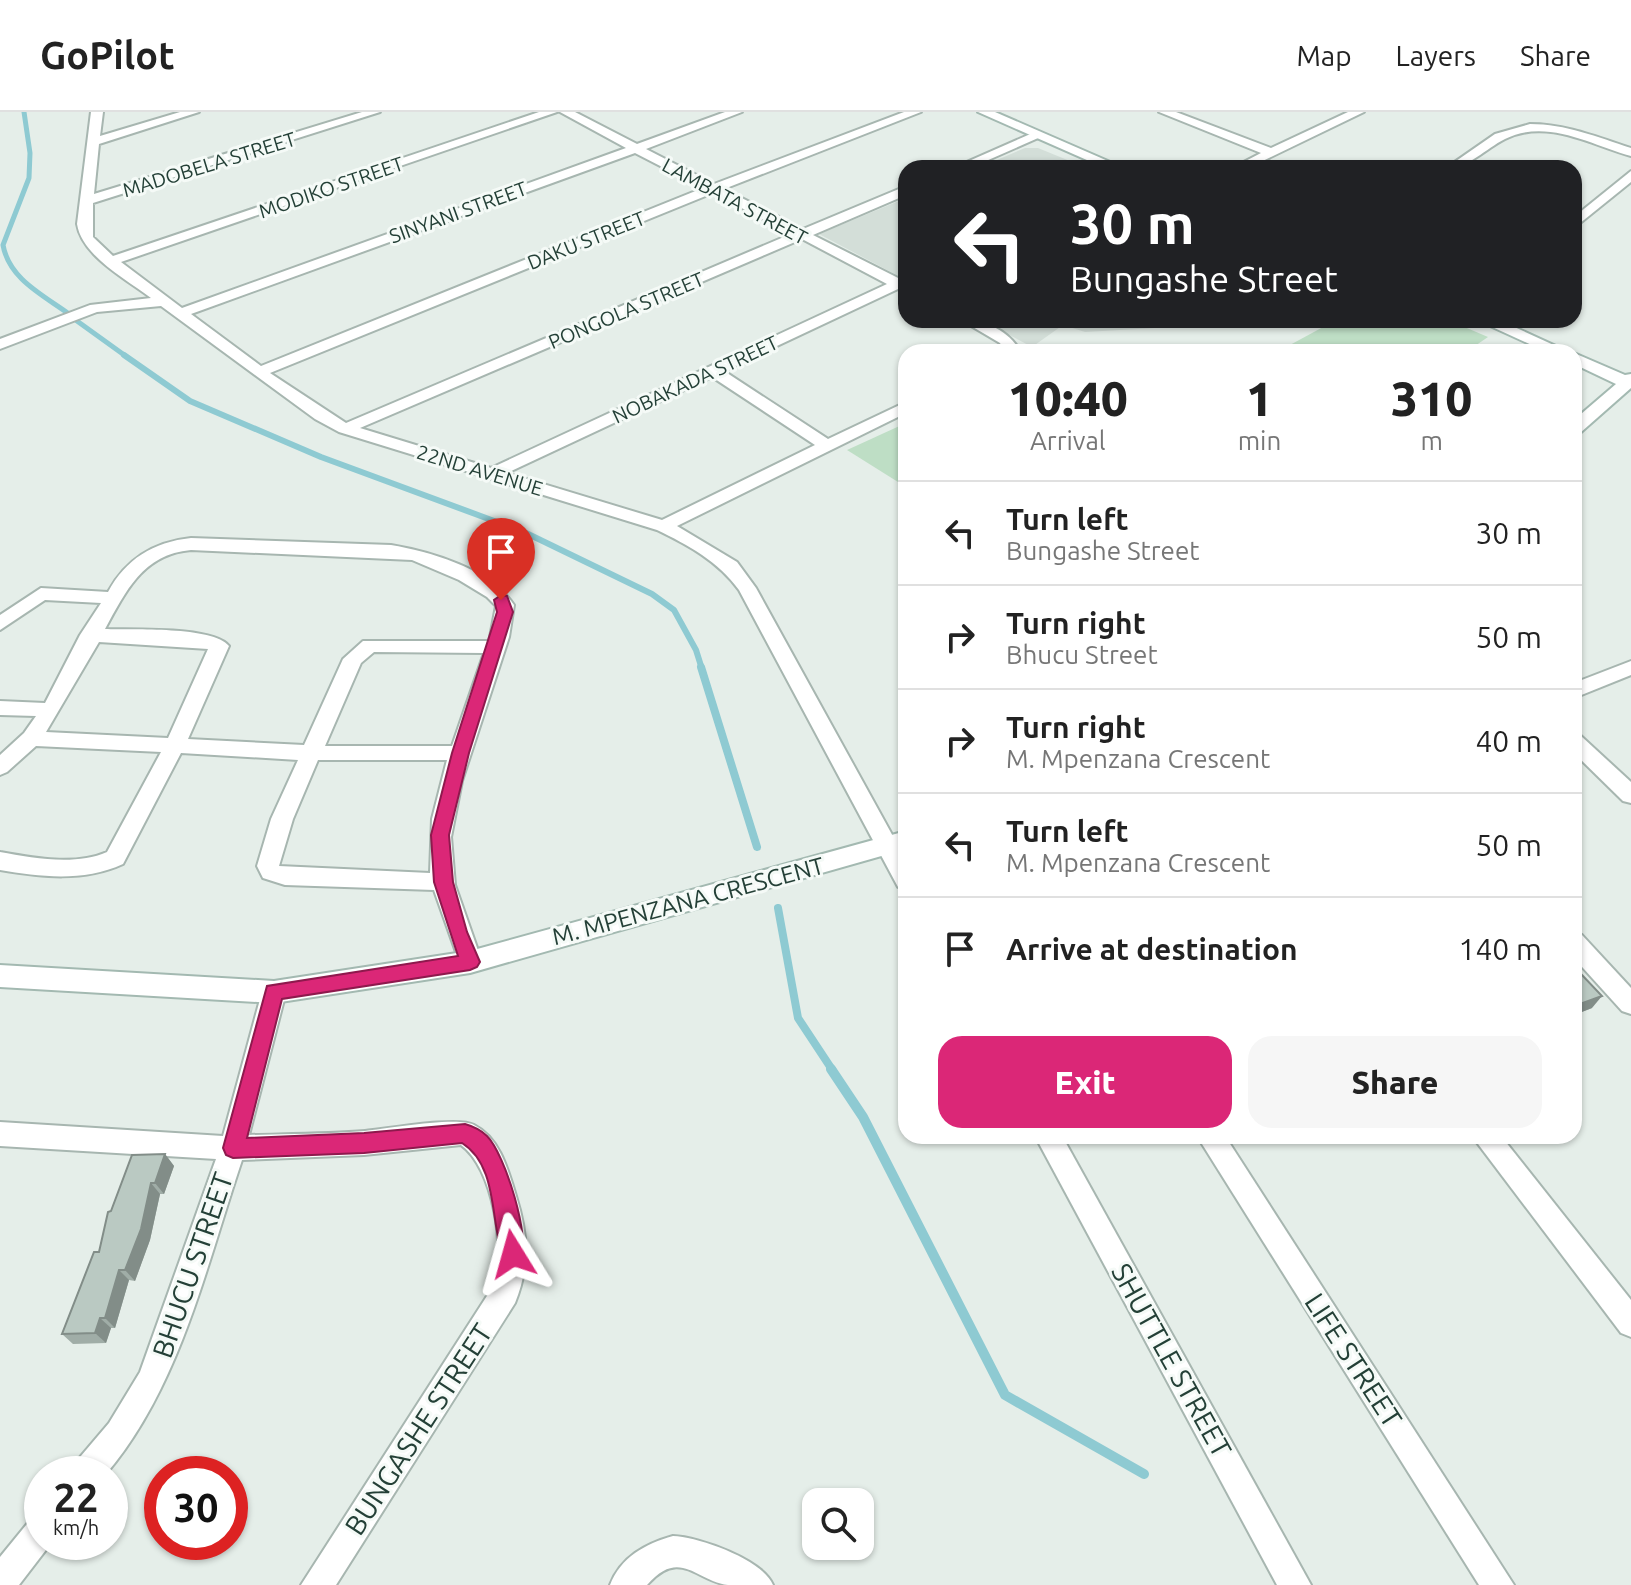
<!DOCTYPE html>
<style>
body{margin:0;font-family:Ubuntu,sans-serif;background:#f6f6f6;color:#222;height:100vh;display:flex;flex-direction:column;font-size:30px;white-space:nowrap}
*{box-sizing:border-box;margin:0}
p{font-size:26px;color:#767676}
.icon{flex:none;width:44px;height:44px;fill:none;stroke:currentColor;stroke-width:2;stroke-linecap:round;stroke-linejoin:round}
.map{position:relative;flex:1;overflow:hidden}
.details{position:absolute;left:898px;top:232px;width:684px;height:800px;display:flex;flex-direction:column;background:#fff;border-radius:24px;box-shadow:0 2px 6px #0004}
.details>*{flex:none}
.top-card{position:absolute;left:898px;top:48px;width:684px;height:168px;border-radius:24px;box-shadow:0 2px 6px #0004;background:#202124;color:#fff;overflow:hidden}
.tools{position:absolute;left:802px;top:1376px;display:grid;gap:16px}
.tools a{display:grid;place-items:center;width:72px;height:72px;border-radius:16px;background:#fff;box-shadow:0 2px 6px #0004;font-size:40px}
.speed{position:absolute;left:24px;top:1344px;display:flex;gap:16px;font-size:40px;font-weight:700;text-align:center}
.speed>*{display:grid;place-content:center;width:104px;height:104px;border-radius:50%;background:#fff;box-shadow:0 2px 6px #0004;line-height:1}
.speed small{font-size:20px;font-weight:400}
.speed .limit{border:12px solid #d22;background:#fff;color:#111}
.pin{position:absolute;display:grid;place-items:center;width:68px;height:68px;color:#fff;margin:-82px -34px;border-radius:50% 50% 50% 0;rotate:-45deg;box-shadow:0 0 8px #0007}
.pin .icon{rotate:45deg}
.me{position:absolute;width:88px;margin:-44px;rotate:352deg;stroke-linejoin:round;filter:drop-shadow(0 0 6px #0008)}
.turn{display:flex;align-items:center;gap:28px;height:168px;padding:0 40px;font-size:36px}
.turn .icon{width:104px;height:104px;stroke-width:2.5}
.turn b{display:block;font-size:56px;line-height:68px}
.eta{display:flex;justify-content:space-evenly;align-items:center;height:136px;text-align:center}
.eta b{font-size:48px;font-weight:800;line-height:56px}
.button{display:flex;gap:16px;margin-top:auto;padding:16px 40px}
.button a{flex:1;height:92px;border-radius:24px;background:#db2777;color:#fff;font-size:32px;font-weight:800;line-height:92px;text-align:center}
.button a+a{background:#f6f6f6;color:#222}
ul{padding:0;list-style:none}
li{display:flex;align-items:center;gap:24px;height:104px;padding:0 40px;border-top:2px solid #e0e0e0}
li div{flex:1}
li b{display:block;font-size:30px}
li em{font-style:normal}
header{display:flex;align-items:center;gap:48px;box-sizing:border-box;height:112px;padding:0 40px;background:#fff;border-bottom:2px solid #e0e0e0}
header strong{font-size:38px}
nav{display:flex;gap:44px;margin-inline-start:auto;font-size:28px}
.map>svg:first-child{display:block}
.built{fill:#d3ded8}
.green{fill:#bedec5}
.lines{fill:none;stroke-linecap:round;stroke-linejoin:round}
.stream-far3{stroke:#8ecad2;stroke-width:5}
.stream-far2{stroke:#8ecad2;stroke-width:6}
.stream-far1{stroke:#8ecad2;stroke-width:8}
.stream{stroke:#8ecad2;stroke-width:10}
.street-casing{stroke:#a7b6b0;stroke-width:4}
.secondary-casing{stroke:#a3b9b1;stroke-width:4}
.street{fill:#fff;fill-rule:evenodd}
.secondary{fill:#fff;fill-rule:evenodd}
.wall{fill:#a0ada7}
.shaded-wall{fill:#828d88}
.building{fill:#bac9c2;stroke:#828d88;stroke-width:2}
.route{fill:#db2777;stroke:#8e194d;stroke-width:2}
.labels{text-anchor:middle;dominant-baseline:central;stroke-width:6;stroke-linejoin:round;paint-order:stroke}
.far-street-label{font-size:20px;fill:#244037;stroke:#f5faf7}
.street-label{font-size:24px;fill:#244037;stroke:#f5faf7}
.near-street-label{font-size:28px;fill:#244037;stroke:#f5faf7}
</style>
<header>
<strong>GoPilot</strong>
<nav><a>Map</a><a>Layers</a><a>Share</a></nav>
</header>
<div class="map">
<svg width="1631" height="1473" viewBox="0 0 1631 1473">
<rect width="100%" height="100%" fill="#e5eee9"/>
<g class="built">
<path d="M1025,36H1038L1087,56H978Z"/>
<path d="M906,86V168L819,122Z"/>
<path d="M981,208H1217L1207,213L1085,220L1063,213L1032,235Z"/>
</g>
<g class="green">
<path d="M1336,208H1448L1488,225L1466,240H1277Z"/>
<path d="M906,311V375L847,338Z"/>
</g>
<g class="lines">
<g class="stream-far3">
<path d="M24,0L30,41L29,66L3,133C9,167 43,183 69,202"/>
<path d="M77,209L127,245"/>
</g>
<path class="stream-far2" d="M124,243L190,289L321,345L524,420L652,482L674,498L696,538L702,557"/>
<g class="stream-far1">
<path d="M701,555L757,735"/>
<path d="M778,796L798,906L833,959"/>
</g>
<path class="stream" d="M831,957L863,1005L1005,1283L1144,1362"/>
<g class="street-casing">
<g id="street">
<path d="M91,0H103L100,24L180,0H199L99,32L94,82L362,0H380L93,91V125L113,144L539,0H557L121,150L182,196L626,36L560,0H575L637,32L725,0H742L646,37L714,72L904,0H921L724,77L803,117L906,74V83L813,123L906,170V180L898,177L724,259L828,327L906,290V301L677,414L737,450L756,476L906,748V778L898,775L739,478C718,449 688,433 657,418L339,320L315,307L161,194L97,200L0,237V227L90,193L151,186C126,167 82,144 77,112ZM635,41L703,76L261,254L191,202ZM713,81L791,122L346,311L270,261ZM802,127L887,172L491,356L360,316ZM712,265L815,333L662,408L507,361Z"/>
<path d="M1159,0H1176L1271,36L1348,0H1364L1248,56H1232L1261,41Z"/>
<path d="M1530,12C1566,12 1597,25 1631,36V44C1591,33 1547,6 1505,27C1485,37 1469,56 1446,56L1495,22Z"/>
<path d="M1035,20L1045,23L970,56H953Z"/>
<path d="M1631,59V70L1574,116V105Z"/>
<path d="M961,208C986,208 1008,218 1021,240H1005L1000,231Z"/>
<path d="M191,426L391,433C432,440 490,457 514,493L509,525L462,669L451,725L455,773L482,850L478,857L470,860L462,857L434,778L285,773L263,766L257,754L271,707L298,648L181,641L123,752C84,770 41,765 0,758V740C33,746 75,754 107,740L161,640L36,634L7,660L0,663V643L24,621L36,604L0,603V589L45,591L80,523L101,491L45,488L0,518V503L41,476L108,480C126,447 153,430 191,426ZM191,438L412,448L459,468L487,485L496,494L490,525L489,529H363L343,547L304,633L188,627L229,534C213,514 132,518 105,517C126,479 143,442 191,438ZM99,530L208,537L168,626L46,620ZM374,540L484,541L452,634H325L361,551ZM318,648H447L432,707L430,761L279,754L293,707Z"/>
<path d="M1631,549V563L1574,586V571Z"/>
<path d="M1574,622L1581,624L1631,670V691L1623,689L1574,641Z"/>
<path d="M1574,821L1582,823L1631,876V902L1622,899L1574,846Z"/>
<path d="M274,870L282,873L286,880L249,1023C288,1022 327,1022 365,1019C387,1017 458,1004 474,1013C500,1026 508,1058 516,1084C528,1122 530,1154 515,1191L336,1473H301L494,1173C506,1138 493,1055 461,1033L364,1043L242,1048C206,1154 180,1275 106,1362H71L75,1351L109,1311L140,1260L216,1047L0,1034V1010L223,1024L262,880L266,873Z"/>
<path d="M1035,1024H1062L1311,1473H1277Z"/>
<path d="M1197,1024H1225L1514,1473H1479Z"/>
<path d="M1472,1024H1501L1631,1188V1225L1621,1221Z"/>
<path d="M42,1402V1430H52L19,1473H0V1445L31,1407Z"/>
<path d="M673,1424C700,1425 763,1448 773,1473C758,1473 742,1473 728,1473C696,1469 680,1435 647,1473H610C621,1445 645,1432 673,1424Z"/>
</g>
</g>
<g class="secondary-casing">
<g id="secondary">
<path d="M978,0H995L1124,56H1105Z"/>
<path d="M1477,208H1499L1569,240H1547Z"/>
<path d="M1574,241L1625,263L1631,262V276L1580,321L1574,322V308L1616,272L1574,252Z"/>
<path d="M906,719V737L470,861L274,891L0,875V853L274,869L470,839Z"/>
</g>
</g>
<use href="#street" class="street"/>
<use href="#secondary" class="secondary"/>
</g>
<g class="wall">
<path d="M1574,866L1592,896L1574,903Z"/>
<path d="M165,1042L174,1054L164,1082H160L150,1128L135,1169L129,1168L115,1216H111L106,1231L73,1232L62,1222L99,1140L111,1099Z"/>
</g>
<g class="shaded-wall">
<path d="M1602,884L1592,896L1574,903V900L1580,892Z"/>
<path d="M165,1042L174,1054L164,1082L155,1071Z"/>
<path d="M151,1071L160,1082L150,1128L135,1169L125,1158Z"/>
<path d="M119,1158L129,1168L115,1216L105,1206Z"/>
<path d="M100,1206L111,1216L106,1231L95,1221Z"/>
</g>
<g class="building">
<path d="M1582,863L1602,884L1580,892L1574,886V866Z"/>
<path d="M165,1042L155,1071H151L141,1117L125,1158H119L105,1206H100L95,1221L62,1222L94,1140H99L108,1100L111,1099L132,1043Z"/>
</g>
<path class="route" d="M501,483L507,484L513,500L469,641L449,723L453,770L467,820L480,850L477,855L470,858L282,887L247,1026L364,1021L465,1012C472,1014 481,1018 487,1024C505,1042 531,1126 521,1150L513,1153L505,1150C489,1114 500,1055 462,1031L364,1041L233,1046L226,1043L223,1036L267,874L458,844L434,770L431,723L452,641L497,500L494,488Z"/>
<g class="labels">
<g class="far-street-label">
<text transform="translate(209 52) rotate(-17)">MADOBELA STREET</text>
<text transform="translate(331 75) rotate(-19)">MODIKO STREET</text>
<text transform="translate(735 89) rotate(28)">LAMBATA STREET</text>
<text transform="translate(458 100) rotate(-20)">SINYANI STREET</text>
<text transform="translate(586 128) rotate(-22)">DAKU STREET</text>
<text transform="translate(626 198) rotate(-23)">PONGOLA STREET</text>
<text transform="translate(695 267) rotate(-25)">NOBAKADA STREET</text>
<text transform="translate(480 358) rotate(17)">22ND AVENUE</text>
</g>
<g class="street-label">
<text transform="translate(688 789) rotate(-15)">M. MPENZANA CRESCENT</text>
</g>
<g class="near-street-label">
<text transform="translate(192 1153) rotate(-71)">BHUCU STREET</text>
<text transform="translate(1172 1248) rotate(61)">SHUTTLE STREET</text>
<text transform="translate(1354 1248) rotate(57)">LIFE STREET</text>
<text transform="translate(418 1317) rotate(-57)">BUNGASHE STREET</text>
</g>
</g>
</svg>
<div class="tools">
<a><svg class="icon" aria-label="search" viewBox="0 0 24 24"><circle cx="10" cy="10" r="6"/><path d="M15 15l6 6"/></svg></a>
</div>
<div class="speed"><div>22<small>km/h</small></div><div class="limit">30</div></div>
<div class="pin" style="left:501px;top:488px;background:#d93025"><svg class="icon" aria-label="arrive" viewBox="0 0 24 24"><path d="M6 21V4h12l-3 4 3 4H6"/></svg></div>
<svg class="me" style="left:513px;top:1142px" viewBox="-20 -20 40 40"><path d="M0-17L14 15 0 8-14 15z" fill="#db2777" stroke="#fff" stroke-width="4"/></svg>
<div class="top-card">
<div class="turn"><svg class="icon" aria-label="left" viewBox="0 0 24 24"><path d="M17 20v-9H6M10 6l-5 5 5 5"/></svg><div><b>30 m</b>Bungashe Street</div></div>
</div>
<section class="details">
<div class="eta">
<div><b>10:40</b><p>Arrival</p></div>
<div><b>1</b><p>min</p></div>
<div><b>310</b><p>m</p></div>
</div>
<ul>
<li><svg class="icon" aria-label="left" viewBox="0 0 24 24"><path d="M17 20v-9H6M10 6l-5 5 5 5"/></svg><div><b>Turn left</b><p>Bungashe Street</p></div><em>30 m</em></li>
<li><svg class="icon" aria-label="right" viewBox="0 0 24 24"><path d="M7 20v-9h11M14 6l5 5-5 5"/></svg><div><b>Turn right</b><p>Bhucu Street</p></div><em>50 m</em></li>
<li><svg class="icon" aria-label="right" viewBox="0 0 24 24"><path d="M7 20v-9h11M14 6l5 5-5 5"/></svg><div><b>Turn right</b><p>M. Mpenzana Crescent</p></div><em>40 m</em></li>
<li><svg class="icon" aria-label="left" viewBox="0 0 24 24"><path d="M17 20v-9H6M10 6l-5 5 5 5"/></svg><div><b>Turn left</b><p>M. Mpenzana Crescent</p></div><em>50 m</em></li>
<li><svg class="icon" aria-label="arrive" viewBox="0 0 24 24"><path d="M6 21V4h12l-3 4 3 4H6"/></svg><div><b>Arrive at destination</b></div><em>140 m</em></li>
</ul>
<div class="button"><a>Exit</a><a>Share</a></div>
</section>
</div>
